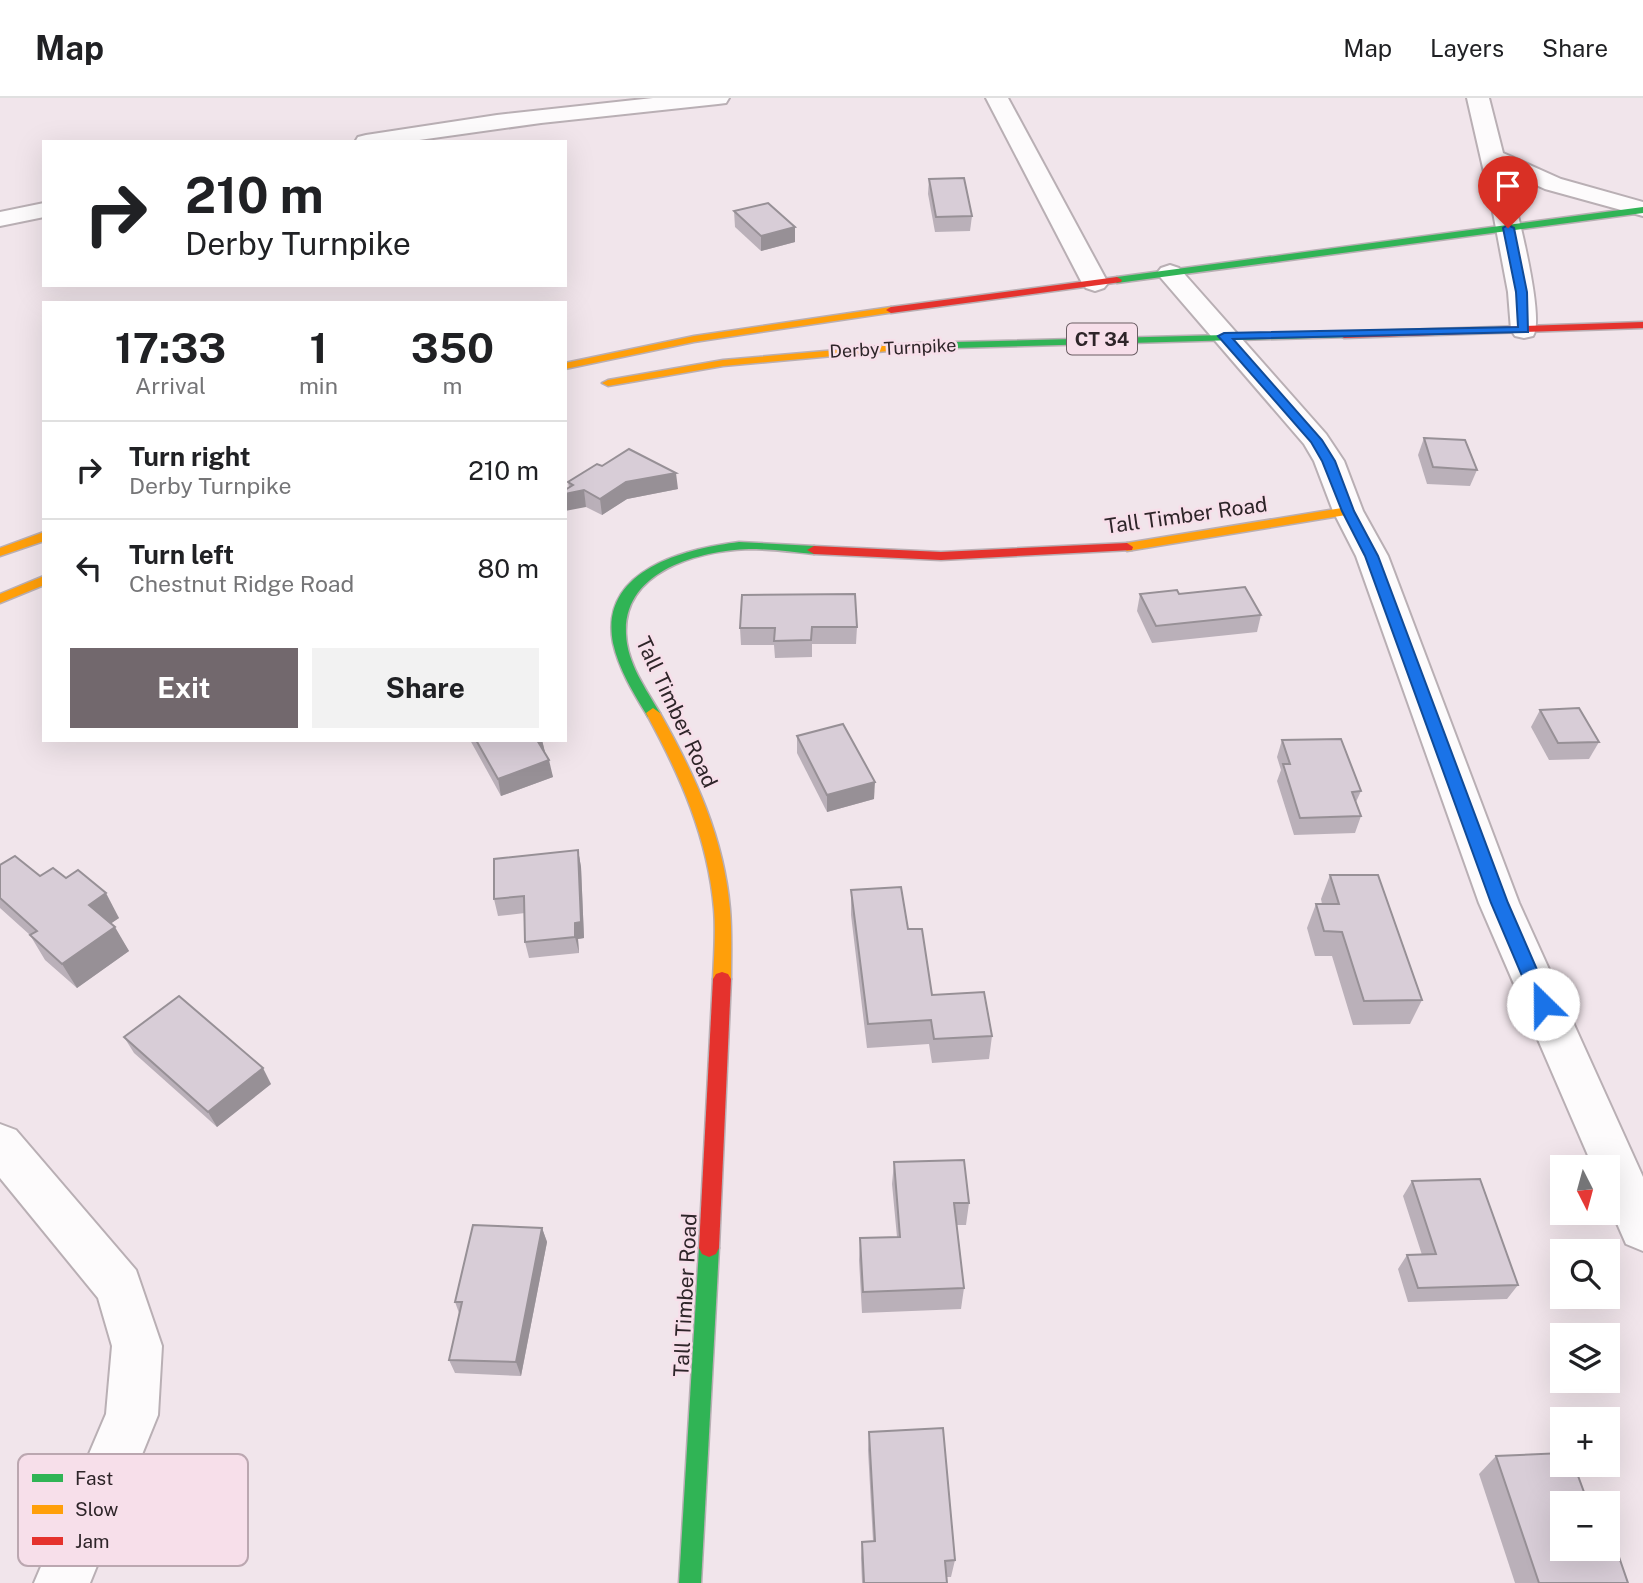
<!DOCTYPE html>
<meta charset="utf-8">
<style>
body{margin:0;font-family:"Public Sans",sans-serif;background:#f2f2f2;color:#202124;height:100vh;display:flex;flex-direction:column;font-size:26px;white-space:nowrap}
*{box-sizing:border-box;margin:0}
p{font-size:23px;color:#757577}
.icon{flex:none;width:38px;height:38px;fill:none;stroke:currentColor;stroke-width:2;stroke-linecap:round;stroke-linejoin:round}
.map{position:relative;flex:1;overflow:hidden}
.sheet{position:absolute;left:42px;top:203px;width:525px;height:441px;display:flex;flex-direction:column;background:#fff;border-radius:0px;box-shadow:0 7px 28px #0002}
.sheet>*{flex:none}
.guide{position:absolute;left:42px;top:42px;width:525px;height:147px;border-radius:0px;box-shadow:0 7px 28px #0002;background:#fff;color:#202124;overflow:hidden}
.needle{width:46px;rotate:174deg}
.controls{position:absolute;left:1550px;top:1057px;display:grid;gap:14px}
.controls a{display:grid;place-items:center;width:70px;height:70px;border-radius:0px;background:#fff;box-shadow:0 7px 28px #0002;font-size:35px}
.pin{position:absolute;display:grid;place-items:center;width:60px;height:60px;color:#fff;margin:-72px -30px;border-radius:50% 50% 50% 0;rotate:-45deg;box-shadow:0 0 7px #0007}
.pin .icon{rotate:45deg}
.me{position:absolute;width:77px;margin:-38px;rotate:337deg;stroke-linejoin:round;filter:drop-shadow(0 0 5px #0008)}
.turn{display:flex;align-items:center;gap:24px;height:147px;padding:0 28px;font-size:32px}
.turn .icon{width:91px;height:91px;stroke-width:2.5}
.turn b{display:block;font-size:49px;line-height:60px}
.eta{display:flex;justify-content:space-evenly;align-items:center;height:119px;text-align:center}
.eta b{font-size:42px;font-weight:700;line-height:49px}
.action{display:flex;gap:14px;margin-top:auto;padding:14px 28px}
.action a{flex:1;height:80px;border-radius:0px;background:#72686d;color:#fff;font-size:28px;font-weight:700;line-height:80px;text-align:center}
.action a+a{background:#f2f2f2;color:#202124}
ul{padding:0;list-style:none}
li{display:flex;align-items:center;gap:21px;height:98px;padding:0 28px;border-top:2px solid #e0e0e0}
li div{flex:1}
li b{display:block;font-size:26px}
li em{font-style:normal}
header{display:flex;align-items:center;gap:42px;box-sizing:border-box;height:98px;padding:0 35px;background:#fff;border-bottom:2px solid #e0e0e0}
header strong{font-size:33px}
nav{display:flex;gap:38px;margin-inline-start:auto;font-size:24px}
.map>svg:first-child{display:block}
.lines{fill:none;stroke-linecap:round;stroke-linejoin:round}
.street-casing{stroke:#b9afb4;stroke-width:4}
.fast-casing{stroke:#b9afb4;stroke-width:3}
.slow-casing{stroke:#b9afb4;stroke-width:3}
.jam-casing{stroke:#b9afb4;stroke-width:3}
.street{fill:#fdfbfc;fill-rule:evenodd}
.fast{fill:#30b455;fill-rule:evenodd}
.slow{fill:#ff9f0a;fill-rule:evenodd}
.jam{fill:#e5322d;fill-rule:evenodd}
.wall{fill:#bab0b9}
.shaded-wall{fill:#979096}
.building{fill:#d8cdd7;stroke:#979096;stroke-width:2}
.route{fill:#1a73e8;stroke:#114b97;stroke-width:2}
.labels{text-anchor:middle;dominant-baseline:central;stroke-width:5;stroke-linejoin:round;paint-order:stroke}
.far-street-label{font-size:18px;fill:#2e2529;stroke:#f7dfea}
.shield{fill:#f7dfea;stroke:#6a5d63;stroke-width:2}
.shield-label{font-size:19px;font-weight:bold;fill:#2e2529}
.street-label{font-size:21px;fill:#2e2529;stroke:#f7dfea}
.key{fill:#f7dfea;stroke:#bba7b0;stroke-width:2}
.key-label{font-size:19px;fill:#2e2529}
</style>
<header>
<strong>Map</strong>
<nav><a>Map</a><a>Layers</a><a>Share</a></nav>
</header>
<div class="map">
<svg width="1643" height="1485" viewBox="0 0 1643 1485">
<rect width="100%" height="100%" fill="#f1e5eb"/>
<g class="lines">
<g class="street-casing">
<g id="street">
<path d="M653,0H729L726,5L718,6L541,25L405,44H355L358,39L366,37L497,17Z"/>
<path d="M986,0H1008L1108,185L1104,190L1095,193L1086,190L1082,185Z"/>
<path d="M1467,0H1489L1503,55L1561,81L1643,104V118L1545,91L1507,74C1514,101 1546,220 1533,238L1524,240L1515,238L1511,232L1508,194L1492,109Z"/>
<path d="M44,105V119L0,128V114Z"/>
<path d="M1170,167L1179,170L1326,336L1344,363L1363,413L1388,458L1519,805L1643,1079V1153L1626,1146L1608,1105V1069H1593L1479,805L1356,458L1333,413L1314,363L1304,346L1161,180L1157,175L1161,170Z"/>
<path d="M0,1026L16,1032L136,1172L162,1248L158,1317L90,1485H34L106,1316L112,1248L98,1200L0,1080Z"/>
</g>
</g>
<g class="fast-casing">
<g id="fast">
<path d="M1643,109V115L1117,185L1112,182L1117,179Z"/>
<path d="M1344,234L1349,237L1348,239L917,251L911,248L917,245Z"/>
<path d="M739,444L814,448L821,452L814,456C792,454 771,451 749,451C698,453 623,473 626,536C627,565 646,591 660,615L658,619H648C634,596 619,572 613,545C599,472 684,451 739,444Z"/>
<path d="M709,1141L716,1144L719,1150L701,1485H679L699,1150L702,1144Z"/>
</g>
</g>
<g class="slow-casing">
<g id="slow">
<path d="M891,209L896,212L895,214L694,244L565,271V265L694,238Z"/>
<path d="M917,245L921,246V250L723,268L608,288L602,285L608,282L723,262Z"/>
<path d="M1348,409L1352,410V416L1127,453L1121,449L1127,445Z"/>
<path d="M44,434V443L0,458V450Z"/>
<path d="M44,478V487L0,505V496Z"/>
<path d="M653,610L660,615C695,677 724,740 730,811C732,834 731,858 731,881L728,886L722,888L716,886L713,881C714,858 716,834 714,811C708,740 680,677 646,615Z"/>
</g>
</g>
<g class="jam-casing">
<g id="jam">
<path d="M1117,179L1122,182L1121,184L891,215L886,212L891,209Z"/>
<path d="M1643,224V230L1344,240L1339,237L1344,234Z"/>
<path d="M1127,445L1133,449L1132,452L941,462L814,456L807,452L814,448L941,454Z"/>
<path d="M722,874L728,876L731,881L719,1150L716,1156L709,1159L702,1156L699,1150L713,881L716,876Z"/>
</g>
</g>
<use href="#street" class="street"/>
<use href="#fast" class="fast"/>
<use href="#slow" class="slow"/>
<use href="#jam" class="jam"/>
</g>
<g class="wall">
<path d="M929,81L972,118L970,133L935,134L928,96Z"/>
<path d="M734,113L795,129V144L761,153L735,129Z"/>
<path d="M1424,340L1477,372L1470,388L1427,386L1418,357Z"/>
<path d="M602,368L678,391L627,401L602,417L586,409L569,390L568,384Z"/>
<path d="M1140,496H1179L1261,517L1257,534L1152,545L1137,513Z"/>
<path d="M857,529L856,546H812V559L775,560L774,547H741L740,530Z"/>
<path d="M1540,612L1599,644L1589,661L1549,662L1531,629Z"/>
<path d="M797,638L874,701L827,714L797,655Z"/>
<path d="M470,642H542L545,655L553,679L501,698Z"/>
<path d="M1282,642L1361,693L1356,704L1361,718L1355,735L1294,737L1277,683L1281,672L1277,659Z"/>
<path d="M578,752L581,769L584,840L578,841L579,855L529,860L525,844V815L498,818L494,801Z"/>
<path d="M0,767L40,778L66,780L119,820L111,825L129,853L77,890L45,862L30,837L0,810Z"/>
<path d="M1330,777L1422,902L1410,926L1353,927L1332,858H1315L1307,830L1316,806H1322L1321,801Z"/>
<path d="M851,792L908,831L932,897L992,938L989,961L932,965L929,946L867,950L851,817Z"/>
<path d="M124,939L271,986L217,1029L134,955Z"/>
<path d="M894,1064L969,1105L966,1127H957L964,1190L961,1211L862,1215L859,1162L860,1140L897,1139L892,1086Z"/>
<path d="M1412,1083L1518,1187L1507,1201L1408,1204L1398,1171L1407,1157H1422L1403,1098Z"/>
<path d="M542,1130L547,1144L521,1278L455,1275L449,1262L459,1215L455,1204Z"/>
<path d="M869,1334L955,1462L951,1479H946L947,1485H862L861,1460L862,1444L873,1443L868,1352Z"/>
<path d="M1496,1358L1608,1459L1628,1485H1515L1479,1376Z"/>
</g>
<g class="shaded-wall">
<path d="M795,129V144L761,153V138Z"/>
<path d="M676,375L678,391L627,401L602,417L600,401L626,384Z"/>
<path d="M584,392L586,409L565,413V396Z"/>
<path d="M536,642H542L545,654Z"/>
<path d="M549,662L553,679L501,698L498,681Z"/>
<path d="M875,684L874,701L827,714V697Z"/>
<path d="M578,752L581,769L584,840L578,841L579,855L575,839V825Z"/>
<path d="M106,795L119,820L103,831L89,807Z"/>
<path d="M115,829L129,853L77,890L62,866Z"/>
<path d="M263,970L271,986L217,1029L208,1014Z"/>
<path d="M542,1130L547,1144L521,1278L516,1264Z"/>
</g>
<g class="building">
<path d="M964,80L972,118L936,119L929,81Z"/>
<path d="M768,105L795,129L761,138L734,113Z"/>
<path d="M1424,340L1465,342L1477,372L1433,369Z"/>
<path d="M629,351L676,375L626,384L600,401L584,392L565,396V392L573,387L568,384L597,366L602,368Z"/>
<path d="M1245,489L1261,517L1156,528L1140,496L1177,492L1179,496Z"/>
<path d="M855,496L857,529H812L811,542L774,543L775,530H740L742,497Z"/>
<path d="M1579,610L1599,644L1558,645L1540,612Z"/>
<path d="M843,626L875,684L827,697L797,638Z"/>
<path d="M1341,641L1361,693L1352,694L1361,718L1300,720L1283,666H1290L1282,642Z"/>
<path d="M476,642H537L549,662L498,681Z"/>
<path d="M578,752L581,824L575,825V839L525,844L524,798L494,801V761Z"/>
<path d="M15,758L40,778L53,770L66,780L78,772L106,795L89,807L115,829L62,866L30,837L37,833L0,800V767Z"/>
<path d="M1330,777H1378L1422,902L1364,903L1342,834L1324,833L1316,806H1339Z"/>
<path d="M901,789L908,831H922L932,897L984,894L992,938L934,941L931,922L868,926L851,792Z"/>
<path d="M179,898L263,970L208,1014L124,939Z"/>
<path d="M964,1062L969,1105H954L964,1190L863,1194L860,1140L900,1139L894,1064Z"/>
<path d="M1480,1081L1518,1187L1418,1190L1407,1157L1436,1156L1412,1083Z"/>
<path d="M473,1127L542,1130L516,1264L449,1262L462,1204H455Z"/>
<path d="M943,1330L955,1462L945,1463L947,1485H864L862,1444L875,1443L869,1334Z"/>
<path d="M1563,1355V1367H1574L1588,1405H1563V1451H1605L1608,1459H1619L1628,1485H1539L1496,1358Z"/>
</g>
<path class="route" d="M1508,127L1514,130L1527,194L1528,234L1233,241L1322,342L1335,363L1354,413L1378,458L1508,805L1552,906L1549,911H1537L1534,906L1491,805L1365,458L1342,413L1322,363L1311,344L1218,238L1224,235L1518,229L1516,194L1503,130Z"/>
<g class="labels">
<g class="far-street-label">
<text transform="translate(893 250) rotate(-3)">Derby Turnpike</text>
</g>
<rect class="shield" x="1067" y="225.5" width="70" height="31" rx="5"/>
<g class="shield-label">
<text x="1102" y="241">CT 34</text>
</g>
<g class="street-label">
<text transform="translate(1186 417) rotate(-8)">Tall Timber Road</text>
<text transform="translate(677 614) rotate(65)">Tall Timber Road</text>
<text transform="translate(685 1197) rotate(-87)">Tall Timber Road</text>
</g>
</g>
<rect x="18" y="1356" width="230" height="112" rx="10" class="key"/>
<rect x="32" y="1376" width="31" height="8" fill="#30b455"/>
<rect x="32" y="1407" width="31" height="9" fill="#ff9f0a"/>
<rect x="32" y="1439" width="31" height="8" fill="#e5322d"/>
<g class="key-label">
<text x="75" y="1387">Fast</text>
<text x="75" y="1418">Slow</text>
<text x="75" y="1450">Jam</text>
</g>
</svg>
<div class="controls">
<a><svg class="needle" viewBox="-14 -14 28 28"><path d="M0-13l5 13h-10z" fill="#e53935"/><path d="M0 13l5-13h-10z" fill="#757577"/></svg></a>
<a><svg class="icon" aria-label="search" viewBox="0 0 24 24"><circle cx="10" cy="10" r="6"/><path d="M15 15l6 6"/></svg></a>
<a><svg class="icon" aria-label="layers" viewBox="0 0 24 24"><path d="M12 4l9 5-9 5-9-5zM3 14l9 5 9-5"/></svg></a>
<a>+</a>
<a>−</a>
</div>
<div class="pin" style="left:1508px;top:130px;background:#d93025"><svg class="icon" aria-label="arrive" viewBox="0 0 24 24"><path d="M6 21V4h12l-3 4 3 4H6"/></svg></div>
<svg class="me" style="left:1543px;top:906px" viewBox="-20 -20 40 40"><circle r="19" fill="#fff"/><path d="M0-13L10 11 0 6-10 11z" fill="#1a73e8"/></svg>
<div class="guide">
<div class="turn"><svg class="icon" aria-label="right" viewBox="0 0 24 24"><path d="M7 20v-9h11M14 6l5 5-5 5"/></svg><div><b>210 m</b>Derby Turnpike</div></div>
</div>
<section class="sheet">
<div class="eta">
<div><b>17:33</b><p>Arrival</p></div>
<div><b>1</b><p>min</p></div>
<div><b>350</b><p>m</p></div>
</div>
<ul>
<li><svg class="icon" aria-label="right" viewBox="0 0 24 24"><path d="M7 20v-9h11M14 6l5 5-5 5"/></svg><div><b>Turn right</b><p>Derby Turnpike</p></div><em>210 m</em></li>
<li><svg class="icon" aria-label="left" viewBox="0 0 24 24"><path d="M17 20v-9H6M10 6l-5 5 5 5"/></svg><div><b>Turn left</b><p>Chestnut Ridge Road</p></div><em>80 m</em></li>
</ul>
<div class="action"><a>Exit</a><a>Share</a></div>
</section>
</div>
